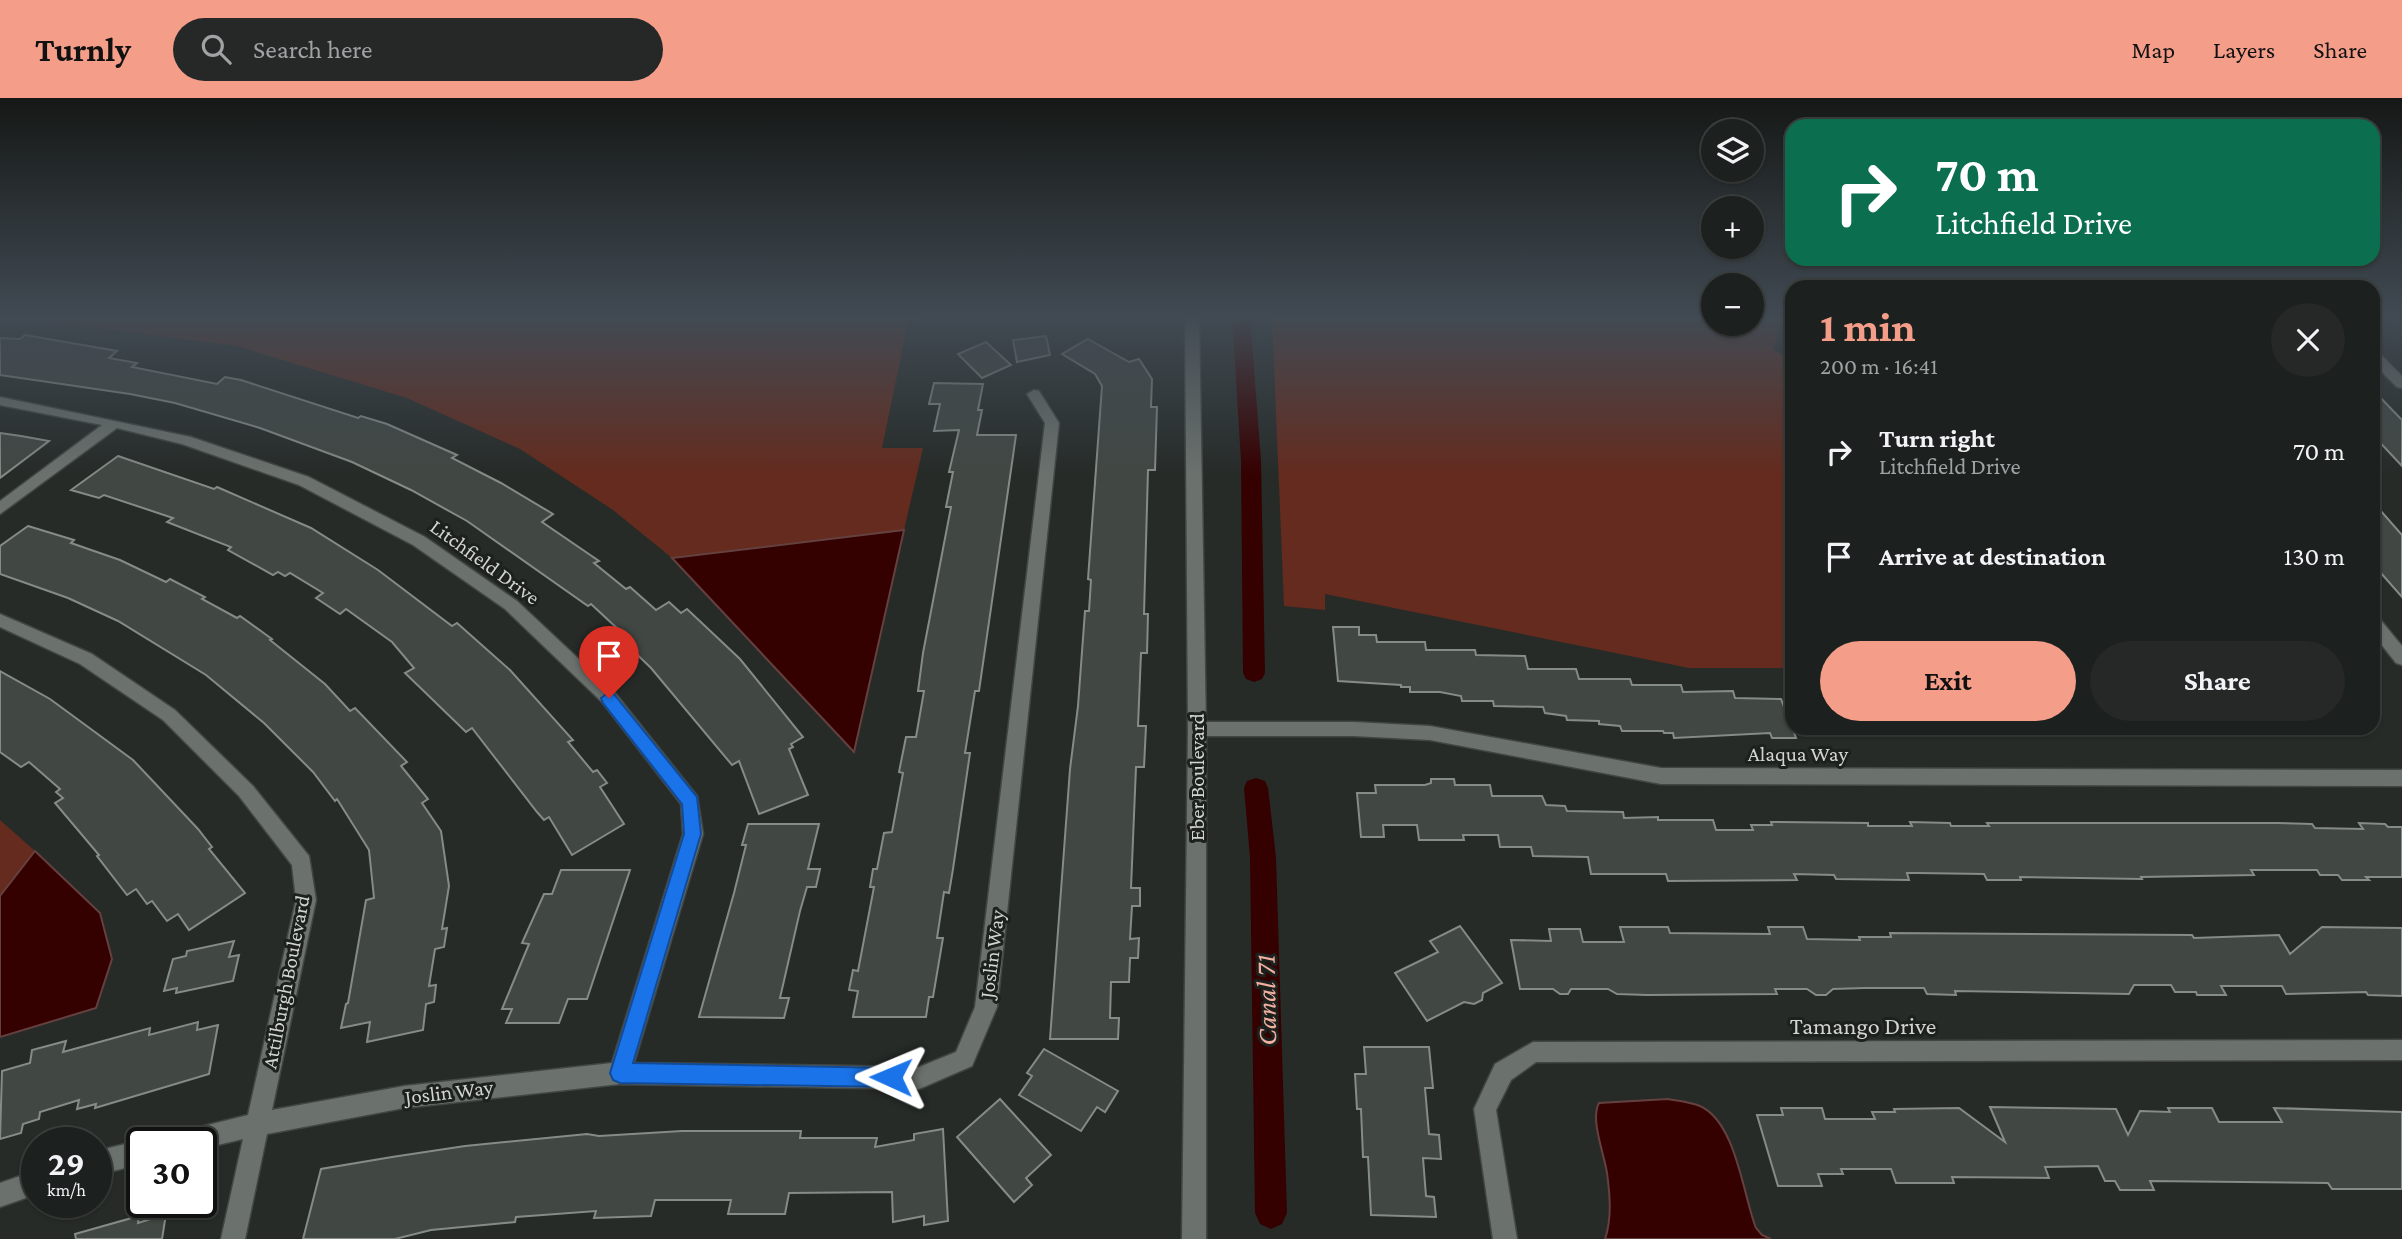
<!DOCTYPE html>
<meta charset="utf-8">
<style>
body{margin:0;font-family:"Crimson Pro",serif;background:#252827;color:#f1f3f6;height:100vh;display:flex;flex-direction:column;font-size:26px;white-space:nowrap}
*{box-sizing:border-box;margin:0}
p{font-size:23px;color:#a0a3a4}
.icon{flex:none;width:38px;height:38px;fill:none;stroke:currentColor;stroke-width:2;stroke-linecap:round;stroke-linejoin:round}
.map{position:relative;flex:1;overflow:hidden}
.side{position:absolute;left:1785px;top:182px;width:595px;height:455px;display:flex;flex-direction:column;background:#1c201e;border-radius:21px;box-shadow:0 2px 5px #0004,0 0 0 2px #3a3e3c}
.side>*{flex:none}
.top-card{position:absolute;left:1785px;top:21px;width:595px;height:147px;border-radius:21px;box-shadow:0 2px 5px #0004,0 0 0 2px #3a3e3c;background:#0b6e4f;color:#fff;overflow:hidden}
.buttons{position:absolute;left:1701px;top:21px;display:grid;gap:14px}
.buttons a{display:grid;place-items:center;width:63px;height:63px;border-radius:50%;background:#1c201e;box-shadow:0 2px 5px #0004,0 0 0 2px #3a3e3c;font-size:35px}
.speed{position:absolute;left:21px;top:1029px;display:flex;gap:14px;font-size:35px;font-weight:700;text-align:center}
.speed>*{display:grid;place-content:center;width:91px;height:91px;border-radius:50%;background:#1c201e;box-shadow:0 2px 5px #0004,0 0 0 2px #3a3e3c;line-height:1}
.speed small{font-size:18px;font-weight:400}
.speed .limit{border:4px solid #111;border-radius:10px;background:#fff;color:#111}
.pin{position:absolute;display:grid;place-items:center;width:60px;height:60px;color:#fff;margin:-72px -30px;border-radius:50% 50% 50% 0;rotate:-45deg;box-shadow:0 0 7px #0007}
.pin .icon{rotate:45deg}
.me{position:absolute;width:77px;margin:-38px;rotate:271deg;stroke-linejoin:round;filter:drop-shadow(0 0 5px #0008)}
.turn{display:flex;align-items:center;gap:24px;height:147px;padding:0 35px;font-size:32px}
.turn .icon{width:91px;height:91px;stroke-width:2.5}
.turn b{display:block;font-size:49px;line-height:60px}
.round{display:grid;place-items:center;flex:none;width:74px;height:74px;border-radius:37px;background:#252827}
.head{display:flex;align-items:center;justify-content:space-between;height:119px;padding:0 35px}
h1{font-size:42px;font-weight:700;line-height:52px;color:#f49e8a}
.primary-button{display:flex;gap:14px;margin-top:auto;padding:14px 35px}
.primary-button a{flex:1;height:80px;border-radius:42px;background:#f49e8a;color:#111;font-size:28px;font-weight:700;line-height:80px;text-align:center}
.primary-button a+a{background:#252827;color:#f1f3f6}
ul{padding:0;list-style:none}
li{display:flex;align-items:center;gap:21px;height:105px;padding:0 35px}
li div{flex:1}
li b{display:block;font-size:26px}
li em{font-style:normal}
header{display:flex;align-items:center;gap:42px;box-sizing:border-box;height:98px;padding:0 35px;background:#f49e8a;color:#111}
header strong{font-size:33px}
nav{display:flex;gap:38px;margin-inline-start:auto;font-size:24px}
.search{width:490px;height:63px;background:#252827;display:flex;align-items:center;gap:18px;box-sizing:border-box;padding:0 24px;border-radius:38px;color:#a0a3a4;font-size:26px}
.map>svg:first-child{display:block}
.green{fill:#642b1e}
.water{fill:#350000;stroke:#64403f;stroke-width:2}
.lines{fill:none;stroke-linecap:round;stroke-linejoin:round}
.canal{fill:#350000;fill-rule:evenodd}
.building{fill:#414743;stroke:#858b87;stroke-width:2}
.minor-casing{stroke:#414643;stroke-width:3}
.tertiary-casing{stroke:#414643;stroke-width:3}
.minor{fill:#6b716d;fill-rule:evenodd}
.tertiary{fill:#6b716d;fill-rule:evenodd}
.route{fill:#1a73e8;stroke:#114b97;stroke-width:2}
.labels{text-anchor:middle;dominant-baseline:central;stroke-width:6;stroke-linejoin:round;paint-order:stroke}
.street-label{font-size:21px;fill:#d1d4d2;stroke:#1c211e}
.near-street-label{font-size:24px;fill:#d1d4d2;stroke:#1c211e}
.near-water-label{font-size:28px;font-style:italic;fill:#f2afa0;stroke:#1c211e}
</style>
<header>
<strong>Turnly</strong>
<div class="search"><svg class="icon" aria-label="search" viewBox="0 0 24 24"><circle cx="10" cy="10" r="6"/><path d="M15 15l6 6"/></svg>Search here</div>
<nav><a>Map</a><a>Layers</a><a>Share</a></nav>
</header>
<div class="map">
<svg width="2402" height="1141" viewBox="0 0 2402 1141">
<rect width="100%" height="100%" fill="#262b28"/>
<g class="green">
<path d="M0,217H930L908,224L882,350H923L904,432L672,460L613,412L520,351L407,300L237,248L51,224L0,221Z"/>
<path d="M1272,217H1713V226H1752V217H1792V232H1779L1773,251L1792,263V570H1689L1325,496V512L1284,508Z"/>
<path d="M0,722L35,753L0,798Z"/>
</g>
<g class="water">
<path d="M904,432L854,654L672,460Z"/>
<path d="M35,753L100,815L112,861L96,910L0,939V798Z"/>
<path d="M1668,1001C1678,1003 1690,1004 1700,1008C1736,1024 1743,1097 1756,1130L1762,1137L1771,1141H1605C1612,1120 1610,1097 1607,1075C1604,1055 1590,1021 1599,1005Z"/>
</g>
<g class="lines">
<g class="canal">
<path d="M1232,217H1250L1261,363L1265,575L1262,581L1254,584L1246,581L1243,575L1241,363Z"/>
<path d="M1256,680L1265,683L1268,690L1276,759L1287,1115L1282,1126L1271,1131L1260,1126L1255,1115L1250,759L1244,690L1247,683Z"/>
</g>
</g>
<g class="building">
<path d="M25,237L117,253L109,260L137,265L132,269L217,286L225,279L241,282L358,320L361,318L387,326L457,357L452,360L501,385L553,416L542,424L599,463L594,465L626,491L630,489L656,512L669,504L681,515L687,511L740,561L803,639L791,646L793,649L789,651L808,697L759,716L739,663L732,667L651,570L625,545L628,543L620,533L591,506L588,508L467,423L411,392L352,364L260,330L175,305L130,296L0,277V240L20,241Z"/>
<path d="M1046,238L1050,257L1017,264L1013,242Z"/>
<path d="M1088,241L1129,264L1139,261L1152,281L1151,309H1157L1155,372H1148L1144,516H1148L1147,555H1141L1138,628H1146L1144,669H1136L1131,790H1140V808H1132L1130,841L1139,840L1138,860H1130L1129,884H1111L1110,920H1119L1118,941H1050L1070,671L1078,608L1085,513H1089L1091,482L1088,481L1102,288L1095,276L1062,256Z"/>
<path d="M986,244L1011,267L982,280L958,256Z"/>
<path d="M934,285L983,286L978,312H982L977,337H1016L1013,358L979,593H975L965,655H970L953,771L949,795L944,794L937,840H943L933,899H929L926,919H853L858,893L849,892L853,872L858,873L874,789H870L873,771H877L884,735L892,734L903,675L899,674L906,639H916L924,593H918L923,555L951,409H946L953,374H949L959,332L934,333L940,306H929Z"/>
<path d="M2373,292L2402,322V368L2373,337Z"/>
<path d="M0,335L21,338L49,343L0,380Z"/>
<path d="M118,358L214,391L217,389L311,430L378,472L452,528L457,525L510,572L573,642L568,644L593,674L597,672L607,685L600,689L624,726L572,757L549,719L544,722L537,714L472,630L466,634L405,575L414,570L392,544L346,511L340,516L316,500L323,495L290,475L285,478L278,474L273,477L228,452L231,449L167,424L173,420L104,397L99,400L71,392Z"/>
<path d="M2373,404L2402,437V499L2373,466Z"/>
<path d="M28,428L74,442L71,445L120,462L166,484L170,481L205,499L202,501L237,520L240,518L272,541L270,542L325,586L350,613L355,610L407,664L401,668L428,701L422,705L441,733L449,788L442,831L447,830L444,849L435,851L429,888L436,887L434,904L426,906L423,932L367,944L370,924L341,930L346,906L348,905L366,802L374,800L369,752L337,701L335,703L313,674L264,625L206,577L118,523L68,500L0,476V448Z"/>
<path d="M1333,529H1359V537H1376L1377,544H1425L1426,552H1475L1476,557L1525,558L1528,571H1576L1579,581H1630L1632,587H1681L1683,594L1733,593L1735,600L1781,601L1796,640H1772L1770,635L1674,640L1673,635H1664L1663,633H1622L1620,628L1599,626V623L1567,622L1566,618L1545,615L1543,609L1494,608L1493,603H1462L1461,598L1440,594H1410V589H1401V587L1338,583Z"/>
<path d="M0,573L50,601L133,662L198,731L212,749L209,751L245,795L189,832L178,816L167,823L152,803L147,806L136,791L127,797L97,758L99,757L55,705L63,700L56,694L60,691L29,664L21,669L0,654Z"/>
<path d="M1431,681H1454L1455,687H1490L1492,698H1542L1546,707L1565,708L1567,713L1623,714L1624,720L1658,719V722H1713L1716,732H1753L1751,727H1772L1771,724L1868,725V728H1912L1910,724L1950,725L1951,728H1989L1987,725H2277L2312,726L2315,730L2363,731L2359,725L2385,726L2388,729H2402V779H2366L2369,782H2342L2338,777H2320L2317,772H2251L2254,777L2141,779L2142,781L2020,779L2021,782H1987L1984,776L1918,775H1907L1909,782L1836,781L1834,777L1794,776L1797,782L1668,783L1666,776H1591L1588,759L1533,758L1531,749H1500L1498,737H1463L1464,742H1419L1417,727H1383L1384,739H1361L1357,695H1376L1375,687H1425L1431,685Z"/>
<path d="M748,726H819L808,771H820L816,789H807L800,813L780,900H789L784,920L699,919L734,795L746,747H742Z"/>
<path d="M561,772H630L587,901H568L559,925H506L512,911H502L529,846L522,845L544,796H552Z"/>
<path d="M1460,828L1502,885L1483,895L1482,902L1474,906L1464,904L1427,923L1395,875L1438,854L1430,843Z"/>
<path d="M1620,829H1668L1670,835L1770,836L1768,829H1803L1807,841L1860,842L1859,839H1891L1890,835L2192,837L2194,840L2279,837L2290,856L2322,829L2402,830V898L2368,897L2366,894L2286,896L2282,888H2221L2226,897H2197L2196,894H2175L2171,887H2134L2129,896L1955,893L1956,897L1927,896L1924,890H1864L1833,891L1826,897H1816L1807,891H1775L1777,896L1647,897L1617,896L1608,891H1571L1568,896H1560L1553,891H1520L1511,842L1551,843L1549,831H1580L1583,844H1624Z"/>
<path d="M234,843L229,859L239,857L233,883L176,895L177,890L164,893L173,861L186,858L187,853Z"/>
<path d="M198,924L197,932L218,927L209,976L95,1010L96,1006L77,1011L79,1002L40,1014L39,1021L23,1026L21,1035L0,1041L2,973L30,965L32,952L66,943L63,954L150,930L149,937Z"/>
<path d="M1364,949H1429L1433,990H1425L1429,1036L1439,1037L1441,1061L1423,1060L1426,1098L1434,1099L1436,1119L1371,1117L1368,1059H1363L1361,1011H1357L1355,976H1366Z"/>
<path d="M1044,951L1118,993L1105,1014L1097,1009L1081,1033L1019,997L1032,978L1027,975Z"/>
<path d="M1000,1001L1051,1057L1026,1080L1032,1087L1014,1104L957,1039Z"/>
<path d="M1990,1009L2116,1011L2128,1037L2140,1013L2170,1014L2168,1010H2212L2219,1024H2282L2274,1010L2402,1014V1091H2332L2328,1085L2150,1083L2154,1092H2120L2115,1083H2105L2098,1068L2045,1069L2049,1080L1952,1079L1954,1085H1896L1891,1071H1841L1843,1076H1818L1822,1088H1778L1757,1017H1783L1781,1010H1822L1825,1021H1875L1872,1014H1895L1894,1011L1959,1010L2005,1044Z"/>
<path d="M943,1031L948,1123L924,1127V1118L893,1124L892,1094L789,1095L785,1116H728L731,1102H655L651,1118L594,1120L596,1113L516,1119L515,1124L431,1132L395,1141H303L321,1071L392,1059L465,1048L587,1036L599,1038L682,1033H801L800,1040H877L875,1049L914,1042V1036Z"/>
<path d="M166,1116L162,1141H76L75,1136L139,1118L138,1125Z"/>
</g>
<g class="lines">
<g class="minor-casing">
<g id="minor">
<path d="M2373,253L2378,254L2402,278V290L2397,289L2373,265Z"/>
<path d="M1034,292L1039,293L1059,325L997,909L972,968L919,991L620,986L404,1010L267,1036L245,1141H221L243,1041L201,1051V1045H169L172,1037L180,1034L248,1017L296,802L292,767L239,698L163,622L80,566L0,529V516L92,556L175,612L253,688L309,758L316,802L272,1012L404,988L612,965L683,736L681,706L603,605L505,511L413,447L299,387L182,346L117,330L0,416V403L102,327L0,307V299L191,339L309,379L425,439L517,503L615,595L697,698L703,736L634,965L919,969L956,954L975,909L1045,325L1027,296Z"/>
<path d="M2373,518L2379,520L2402,548V567L2396,565L2373,536Z"/>
<path d="M1197,624H1354L1430,628L1661,670L2402,672V688L1661,686L1430,642L1354,638H1197L1191,636L1188,631L1191,626Z"/>
<path d="M2402,942V962L1536,964L1511,982L1496,1012L1517,1141H1493L1474,1011L1495,966L1533,944Z"/>
<path d="M142,1042L148,1045H142V1066L96,1077V1053Z"/>
<path d="M37,1072V1096L0,1109V1085Z"/>
</g>
</g>
<g class="tertiary-casing">
<path id="tertiary" d="M1185,217H1199L1206,631V1141H1182L1188,631Z"/>
</g>
<use href="#minor" class="minor"/>
<use href="#tertiary" class="tertiary"/>
</g>
<linearGradient id="sky" x2="0" y2="1"><stop stop-color="#151816"/><stop offset="0.58" stop-color="#414a53"/><stop offset="1" stop-color="#414a53" stop-opacity="0"/></linearGradient>
<rect width="2402" height="377" fill="url(#sky)"/>
<path class="route" d="M609,594L614,596L697,699L701,736L633,965L891,970L899,973L902,979L899,986L891,989L620,985L613,982L610,975L684,736L682,706L603,605L601,600Z"/>
<g class="labels">
<g class="street-label">
<text transform="translate(485 464) rotate(36)">Litchfield Drive</text>
<text x="1798" y="656">Alaqua Way</text>
<text transform="translate(1197 679) rotate(-90)">Eber Boulevard</text>
<text transform="translate(992 856) rotate(-83)">Joslin Way</text>
<text transform="translate(286 884) rotate(-79)">Attilburgh Boulevard</text>
<text transform="translate(449 994) rotate(-7)">Joslin Way</text>
</g>
<g class="near-street-label">
<text x="1863" y="927">Tamango Drive</text>
</g>
<g class="near-water-label">
<text transform="translate(1266 902) rotate(-91)">Canal 71</text>
</g>
</g>
</svg>
<div class="buttons">
<a><svg class="icon" aria-label="layers" viewBox="0 0 24 24"><path d="M12 4l9 5-9 5-9-5zM3 14l9 5 9-5"/></svg></a>
<a>+</a>
<a>−</a>
</div>
<div class="speed"><div>29<small>km/h</small></div><div class="limit">30</div></div>
<div class="pin" style="left:609px;top:600px;background:#d93025"><svg class="icon" aria-label="arrive" viewBox="0 0 24 24"><path d="M6 21V4h12l-3 4 3 4H6"/></svg></div>
<svg class="me" style="left:891px;top:979px" viewBox="-20 -20 40 40"><path d="M0-17L14 15 0 8-14 15z" fill="#1a73e8" stroke="#fff" stroke-width="4"/></svg>
<div class="top-card">
<div class="turn"><svg class="icon" aria-label="right" viewBox="0 0 24 24"><path d="M7 20v-9h11M14 6l5 5-5 5"/></svg><div><b>70 m</b>Litchfield Drive</div></div>
</div>
<section class="side">
<div class="head"><div><h1>1 min</h1><p>200 m · 16:41</p></div><a class="round"><svg class="icon" aria-label="close" viewBox="0 0 24 24"><path d="M6 6l12 12M18 6L6 18"/></svg></a></div>
<ul>
<li><svg class="icon" aria-label="right" viewBox="0 0 24 24"><path d="M7 20v-9h11M14 6l5 5-5 5"/></svg><div><b>Turn right</b><p>Litchfield Drive</p></div><em>70 m</em></li>
<li><svg class="icon" aria-label="arrive" viewBox="0 0 24 24"><path d="M6 21V4h12l-3 4 3 4H6"/></svg><div><b>Arrive at destination</b></div><em>130 m</em></li>
</ul>
<div class="primary-button"><a>Exit</a><a>Share</a></div>
</section>
</div>
